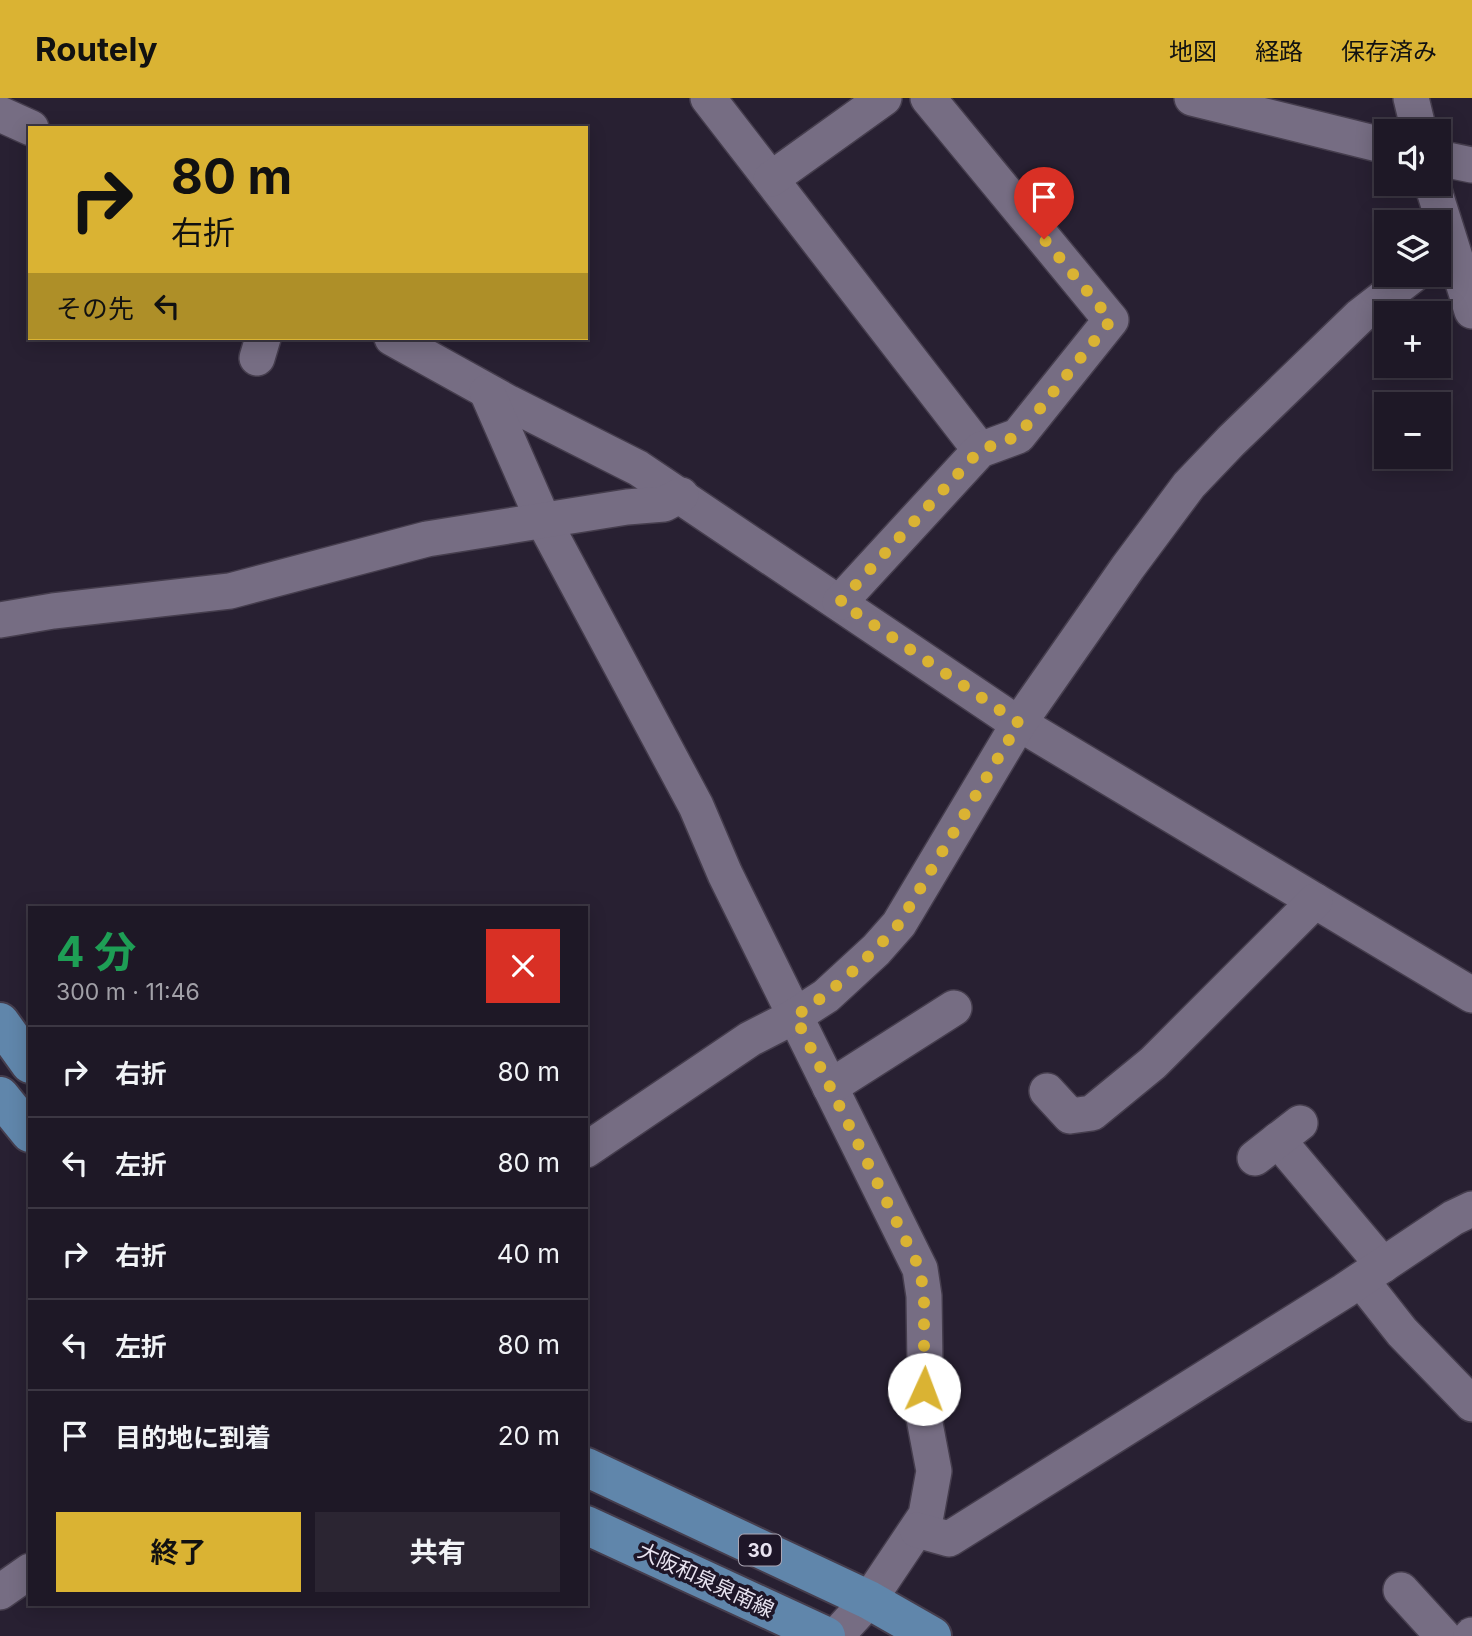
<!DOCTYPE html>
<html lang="ja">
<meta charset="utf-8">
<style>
body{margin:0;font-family:Inter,"Noto Sans JP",sans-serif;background:#2b2532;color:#f1f3f6;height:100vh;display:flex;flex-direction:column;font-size:26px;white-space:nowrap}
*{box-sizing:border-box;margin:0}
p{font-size:23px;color:#a1a0a7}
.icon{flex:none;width:38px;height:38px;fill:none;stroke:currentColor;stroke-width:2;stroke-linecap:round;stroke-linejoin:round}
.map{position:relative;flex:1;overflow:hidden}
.details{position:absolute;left:28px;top:808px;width:560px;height:700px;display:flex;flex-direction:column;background:#1e1826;border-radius:0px;box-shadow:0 4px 18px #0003,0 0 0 2px #3c3743}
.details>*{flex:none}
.banner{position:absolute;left:28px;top:28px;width:560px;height:214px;border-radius:0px;box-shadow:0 4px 18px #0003,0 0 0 2px #3c3743;background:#dab333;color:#111;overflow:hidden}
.controls{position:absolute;left:1374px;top:21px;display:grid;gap:14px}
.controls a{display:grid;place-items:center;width:77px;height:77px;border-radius:0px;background:#1e1826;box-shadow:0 4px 18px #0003,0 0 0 2px #3c3743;font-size:35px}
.pin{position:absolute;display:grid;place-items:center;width:60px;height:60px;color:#fff;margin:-72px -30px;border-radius:50% 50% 50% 0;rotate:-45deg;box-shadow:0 0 7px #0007}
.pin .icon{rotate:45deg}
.me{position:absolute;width:77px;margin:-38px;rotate:2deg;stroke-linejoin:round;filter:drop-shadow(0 0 5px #0008)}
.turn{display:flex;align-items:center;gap:24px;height:147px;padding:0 28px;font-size:32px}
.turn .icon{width:91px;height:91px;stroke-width:2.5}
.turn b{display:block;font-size:49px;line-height:60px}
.then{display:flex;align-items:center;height:66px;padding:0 28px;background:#0003;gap:14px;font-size:26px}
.round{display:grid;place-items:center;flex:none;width:74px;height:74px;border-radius:0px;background:#2b2532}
.head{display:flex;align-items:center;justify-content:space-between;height:119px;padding:0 28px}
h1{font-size:42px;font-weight:700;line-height:52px;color:#1e9e55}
.button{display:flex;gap:14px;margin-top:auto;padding:14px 28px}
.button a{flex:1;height:80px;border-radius:0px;background:#dab333;color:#111;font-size:28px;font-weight:700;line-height:80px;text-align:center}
.button a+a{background:#2b2532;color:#f1f3f6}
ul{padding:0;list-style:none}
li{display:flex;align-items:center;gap:21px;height:91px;padding:0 28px;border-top:2px solid #3c3743}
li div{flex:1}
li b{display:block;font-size:26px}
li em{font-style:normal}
header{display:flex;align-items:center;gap:42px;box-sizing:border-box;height:98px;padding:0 35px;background:#dab333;color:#111}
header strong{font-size:33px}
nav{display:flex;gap:38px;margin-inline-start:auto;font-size:24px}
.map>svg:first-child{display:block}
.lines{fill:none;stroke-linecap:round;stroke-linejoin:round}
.minor-casing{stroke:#453d4d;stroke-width:38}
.primary-casing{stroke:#453d4d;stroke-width:42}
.minor{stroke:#766d83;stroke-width:35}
.primary{stroke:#6086ab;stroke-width:38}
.route{stroke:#dab333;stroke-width:12;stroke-dasharray:0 21.6}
.labels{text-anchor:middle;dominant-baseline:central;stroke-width:7;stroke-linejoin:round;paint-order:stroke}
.shield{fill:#1e1628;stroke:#aba6b4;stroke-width:2}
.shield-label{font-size:19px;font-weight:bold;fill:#e8e3f0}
.street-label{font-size:21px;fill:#e8e3f0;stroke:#1e1628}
</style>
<header>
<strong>Routely</strong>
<nav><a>地図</a><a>経路</a><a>保存済み</a></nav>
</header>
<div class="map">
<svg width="1472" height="1538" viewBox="0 0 1472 1538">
<rect width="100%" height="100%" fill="#282032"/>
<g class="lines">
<g class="minor-casing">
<g id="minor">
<path d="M708,0L980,352"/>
<path d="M1192,0L1386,48"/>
<path d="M1411,0L1419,33"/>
<path d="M0,16L31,30"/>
<path d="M1438,60L1472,67"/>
<path d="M771,81L884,0"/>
<path d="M1432,86L1472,213"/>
<path d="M392,240L509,305L638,370L1005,617L1472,897"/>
<path d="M257,260L263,240"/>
<path d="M487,294L543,422L696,708L725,776L920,1171L924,1198L925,1266L923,1315L934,1373L926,1417L869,1502L836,1538"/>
<path d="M840,504L980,352L1018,338L1111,222L928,0"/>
<path d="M0,522L53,513L230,493L427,441L627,409L664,406L681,397"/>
<path d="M830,989L954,910"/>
<path d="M1047,993L1070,1018L1092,1015L1153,965L1315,803"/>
<path d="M1278,1042L1383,1167"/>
<path d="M586,1052L750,941L795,918L826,898L876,852L899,826L1019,625L1128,469L1189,387L1231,343L1360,218L1413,177"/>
<path d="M1255,1060L1300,1025"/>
<path d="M1361,1182L1402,1234L1472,1306"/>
<path d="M917,1432L949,1441L1344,1193L1453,1120L1472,1111"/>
<path d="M1401,1492L1443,1538"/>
<path d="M0,1494L30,1473"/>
<path d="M1471,1538L1472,1537"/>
</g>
</g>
<g class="primary-casing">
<g id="primary">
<path d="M0,924L30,966"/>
<path d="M0,998L30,1035"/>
<path d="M586,1369L869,1502L932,1538"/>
<path d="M586,1427L826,1538"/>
</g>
</g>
<use href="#minor" class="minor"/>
<use href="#primary" class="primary"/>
</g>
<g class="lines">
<path class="route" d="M924,1291V1198L920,1171L795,918C835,893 867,861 899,826L1019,625L840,504L980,352L1018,338L1111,222L1044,141"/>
</g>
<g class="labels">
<rect class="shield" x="739" y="1436.5" width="42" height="31" rx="5"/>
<g class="shield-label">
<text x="760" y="1452">30</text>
</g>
<g class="street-label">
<text transform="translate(706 1482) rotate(25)">大阪和泉泉南線</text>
</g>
</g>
</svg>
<div class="controls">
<a><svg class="icon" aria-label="sound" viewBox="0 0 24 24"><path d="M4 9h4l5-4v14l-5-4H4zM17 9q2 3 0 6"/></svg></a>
<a><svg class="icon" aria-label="layers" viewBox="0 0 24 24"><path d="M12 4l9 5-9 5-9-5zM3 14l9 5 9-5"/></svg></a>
<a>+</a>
<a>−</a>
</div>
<div class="pin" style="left:1044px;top:141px;background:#d93025"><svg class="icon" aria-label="arrive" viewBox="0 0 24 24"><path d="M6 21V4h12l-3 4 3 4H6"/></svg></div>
<svg class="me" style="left:924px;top:1291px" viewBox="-20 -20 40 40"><circle r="19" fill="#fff"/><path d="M0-13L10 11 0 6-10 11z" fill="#dab333"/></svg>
<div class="banner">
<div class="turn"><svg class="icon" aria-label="right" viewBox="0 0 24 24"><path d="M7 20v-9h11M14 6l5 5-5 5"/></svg><div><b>80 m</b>右折</div></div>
<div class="then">その先<svg class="icon" aria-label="left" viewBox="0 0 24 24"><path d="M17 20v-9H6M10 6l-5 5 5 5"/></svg></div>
</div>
<section class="details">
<div class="head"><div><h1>4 分</h1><p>300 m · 11:46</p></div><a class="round" style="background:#d93025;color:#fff"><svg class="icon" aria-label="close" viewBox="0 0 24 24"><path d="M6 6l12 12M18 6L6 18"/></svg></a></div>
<ul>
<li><svg class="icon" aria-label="right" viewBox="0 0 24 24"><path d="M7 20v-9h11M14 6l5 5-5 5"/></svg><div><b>右折</b></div><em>80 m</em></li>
<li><svg class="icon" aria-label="left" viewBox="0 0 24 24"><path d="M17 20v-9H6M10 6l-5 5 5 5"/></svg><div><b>左折</b></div><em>80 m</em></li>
<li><svg class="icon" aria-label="right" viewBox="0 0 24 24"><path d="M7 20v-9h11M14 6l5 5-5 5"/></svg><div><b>右折</b></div><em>40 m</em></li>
<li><svg class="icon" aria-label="left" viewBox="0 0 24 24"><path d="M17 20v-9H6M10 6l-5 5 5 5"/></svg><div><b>左折</b></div><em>80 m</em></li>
<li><svg class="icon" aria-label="arrive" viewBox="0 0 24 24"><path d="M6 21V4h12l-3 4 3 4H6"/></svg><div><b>目的地に到着</b></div><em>20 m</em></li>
</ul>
<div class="button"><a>終了</a><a>共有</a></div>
</section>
</div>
